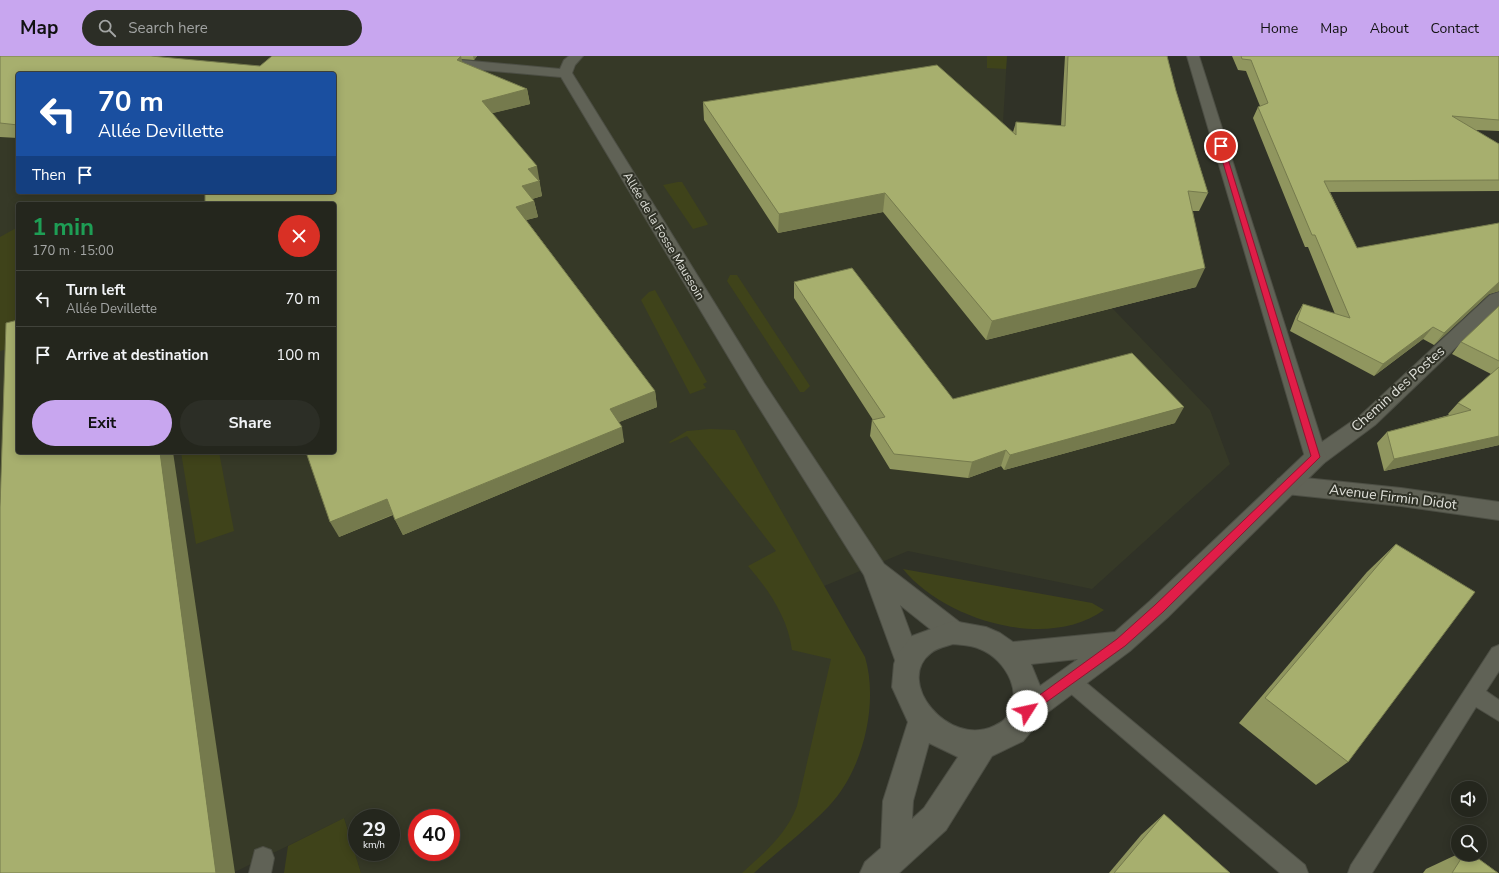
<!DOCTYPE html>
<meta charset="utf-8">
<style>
body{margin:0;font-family:"Nunito Sans",sans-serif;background:#2c2e26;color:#f1f3f6;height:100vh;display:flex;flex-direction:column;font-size:15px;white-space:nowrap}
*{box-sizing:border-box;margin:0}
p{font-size:13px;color:#a3a5a4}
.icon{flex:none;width:22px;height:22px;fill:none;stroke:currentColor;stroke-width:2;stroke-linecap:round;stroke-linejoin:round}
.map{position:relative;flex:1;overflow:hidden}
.sheet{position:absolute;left:16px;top:146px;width:320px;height:252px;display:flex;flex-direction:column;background:#24261d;border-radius:4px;box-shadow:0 2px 10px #0003,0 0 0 1px #41433b}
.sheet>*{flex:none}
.guide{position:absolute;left:16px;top:16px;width:320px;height:122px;border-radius:4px;box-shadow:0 2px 10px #0003,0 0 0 1px #41433b;background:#1a4fa0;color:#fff;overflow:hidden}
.tools{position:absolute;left:1451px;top:725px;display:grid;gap:8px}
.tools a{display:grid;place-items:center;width:36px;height:36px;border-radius:50%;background:#24261d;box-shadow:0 2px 10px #0003,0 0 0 1px #41433b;font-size:20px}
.speed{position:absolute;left:348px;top:753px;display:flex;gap:8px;font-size:20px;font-weight:700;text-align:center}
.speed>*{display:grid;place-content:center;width:52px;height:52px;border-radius:50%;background:#24261d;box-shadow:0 2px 10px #0003,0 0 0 1px #41433b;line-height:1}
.speed small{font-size:10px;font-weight:400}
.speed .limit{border:6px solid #d22;background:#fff;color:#111}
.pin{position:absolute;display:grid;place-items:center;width:34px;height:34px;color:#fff;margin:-17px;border:2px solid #fff;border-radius:50%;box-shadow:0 1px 4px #0007}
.me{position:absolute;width:44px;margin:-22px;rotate:55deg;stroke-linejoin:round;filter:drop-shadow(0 0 3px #0008)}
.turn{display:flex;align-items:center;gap:14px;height:84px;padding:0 16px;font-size:18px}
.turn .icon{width:52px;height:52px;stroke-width:2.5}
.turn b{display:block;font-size:28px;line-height:34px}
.then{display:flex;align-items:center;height:38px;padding:0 16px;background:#0003;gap:8px;font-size:15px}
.round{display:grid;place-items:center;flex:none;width:42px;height:42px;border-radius:21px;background:#2c2e26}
.headline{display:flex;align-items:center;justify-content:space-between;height:68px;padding:0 16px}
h1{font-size:24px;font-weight:700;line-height:30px;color:#1e9e55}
.cta{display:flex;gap:8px;margin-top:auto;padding:8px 16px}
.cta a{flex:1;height:46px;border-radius:24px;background:#c8a6ef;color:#111;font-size:16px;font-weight:700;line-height:46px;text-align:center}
.cta a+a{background:#2c2e26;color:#f1f3f6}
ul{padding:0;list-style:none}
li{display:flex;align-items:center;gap:12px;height:56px;padding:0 16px;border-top:1px solid #41433b}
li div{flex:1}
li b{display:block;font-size:15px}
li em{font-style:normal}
header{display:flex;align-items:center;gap:24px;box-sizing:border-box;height:56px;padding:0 20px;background:#c8a6ef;color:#111}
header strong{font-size:19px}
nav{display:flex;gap:22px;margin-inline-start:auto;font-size:14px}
.search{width:280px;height:36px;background:#2c2e26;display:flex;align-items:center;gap:10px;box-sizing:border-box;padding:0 14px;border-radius:22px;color:#a3a5a4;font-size:15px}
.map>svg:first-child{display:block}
.built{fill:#363927;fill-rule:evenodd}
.green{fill:#3f431a}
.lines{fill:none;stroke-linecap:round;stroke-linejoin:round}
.service-casing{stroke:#4c4e44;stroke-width:2}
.minor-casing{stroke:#4c4e44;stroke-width:2}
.tertiary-casing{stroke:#4c4e44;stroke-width:2}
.service{fill:#606256;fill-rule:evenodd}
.minor{fill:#606256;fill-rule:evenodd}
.tertiary{fill:#606256;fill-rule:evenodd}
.wall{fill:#90965f}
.shaded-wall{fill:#757a4d}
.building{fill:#a7af6e;stroke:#757a4d}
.route{fill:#e11d48;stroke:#92132f}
.labels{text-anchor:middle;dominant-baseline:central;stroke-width:4;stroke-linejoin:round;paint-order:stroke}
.far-street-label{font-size:12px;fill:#e1e2db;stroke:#303227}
.street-label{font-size:14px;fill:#e1e2db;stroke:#303227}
</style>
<header>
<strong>Map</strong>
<div class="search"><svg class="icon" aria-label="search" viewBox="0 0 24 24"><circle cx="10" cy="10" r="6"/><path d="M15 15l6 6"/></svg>Search here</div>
<nav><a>Home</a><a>Map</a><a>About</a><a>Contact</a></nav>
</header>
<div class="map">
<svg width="1499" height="817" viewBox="0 0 1499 817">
<rect width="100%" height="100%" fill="#303227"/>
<path class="built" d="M0,0H1007L999,134L1210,354L1230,408L1092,533L908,495L817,533L859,611L810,765L752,817H361L344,762L235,816L0,817ZM18,18H334V136H18ZM18,148H334V396H18ZM357,762H391V796H357ZM417,762H451V796H417Z"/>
<g class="green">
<path d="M987,0H1007L1006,13L987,12Z"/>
<path d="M678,126H682L708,168L707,169L693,173L663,129Z"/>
<path d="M18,171V290L0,295V181Z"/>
<path d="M730,219H737L810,330L804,336H800L727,225Z"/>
<path d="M655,234L707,326L703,328L706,332L690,338L641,244L649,236Z"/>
<path d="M710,373L735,374L865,601C879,648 863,714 829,750C806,774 778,795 754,817H742C764,797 786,779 797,750L831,603L792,594C788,562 769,534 748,510L776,495L687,380L670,387L669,386L687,375Z"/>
<path d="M181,396H219L234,475L196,488Z"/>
<path d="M903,513L1092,547L1104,554C1047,595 944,564 903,513Z"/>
<path d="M344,762L361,817H284L288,790Z"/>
</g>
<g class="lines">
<g class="service-casing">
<g id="service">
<path d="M1499,589V615L1486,635L1499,644V665L1476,651L1372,817H1348L1351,809L1492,592Z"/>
<path d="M1070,616L1077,619L1305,809L1308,817H1280L1063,631L1060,625L1063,619Z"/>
<path d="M263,791L271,794L274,802L271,817H249L255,794Z"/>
</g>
</g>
<g class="minor-casing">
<g id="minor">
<path d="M569,0H583L575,9L572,17L764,327L884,508L962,568L966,576L962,584L953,587L944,584L900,549L921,606L917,615L908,618L899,615L864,519L750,337L561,21L439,10L433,6L439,2L560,13L564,4Z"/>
<path d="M1187,0H1199L1322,386L1361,359L1490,239L1499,236V250L1375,369L1324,407L1316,409L1308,407L1305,401Z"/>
<path d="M1286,420L1401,432L1499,446V464L1401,450L1286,438L1278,435L1275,429L1278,423Z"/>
</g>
</g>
<g class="tertiary-casing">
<path id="tertiary" d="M1316,393L1324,395L1327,401L1324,407L1168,561L1130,595L1036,665L1032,674L1023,685L992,700L946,774L899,817H860L865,806L881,792L883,745L908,666L892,631L894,608L897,599L912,580L953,565L986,571L1000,577L1013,586L1115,576L1150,545L1308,395ZM953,588C962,589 972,589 980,593C1006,603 1027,641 1004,664C1001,667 997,668 994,670C948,692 894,625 931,597C936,592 947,590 953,588ZM1078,603L1040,630L1031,608ZM929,687L958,701L924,752L912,763L913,745Z"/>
</g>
<use href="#service" class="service"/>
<use href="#minor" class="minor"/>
<use href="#tertiary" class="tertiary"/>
</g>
<g class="wall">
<path d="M0,0L260,10L272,0H477L474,4L461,3L462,6L527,33L530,48L492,57L540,125H539L542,140L532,143L534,145L538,161L526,164L655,335L657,351L619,366L624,386L403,479L393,459L339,481L334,18H18V82L0,81Z"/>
<path d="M1065,0H1167L1176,35L1208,137L1199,155H1193L1196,231L986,284L883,156L778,177L704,64L703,46L1013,76L1016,66L1061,70Z"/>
<path d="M1232,0H1499V75L1475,74L1499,88V135L1330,136L1357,192L1499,167V235L1489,238L1434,289L1423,283L1374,320L1290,275L1296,260L1303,248L1335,258L1308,191H1305L1253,62L1258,51L1260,50L1246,15L1238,14Z"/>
<path d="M794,226L953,343L1175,367L1004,414L1001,410L968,422L890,413L870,380L872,364H873L794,242Z"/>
<path d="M1499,250V389L1384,415L1377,387L1387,376L1449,359L1448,358L1458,347L1491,318L1452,298L1461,286Z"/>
<path d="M1396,488L1348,706L1316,729L1239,667L1367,516Z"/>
<path d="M1164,758L1230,817H1109L1141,779Z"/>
<path d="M1458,798H1472L1498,817H1423L1426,813Z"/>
</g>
<g class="shaded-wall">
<path d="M461,0L464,14L457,4Z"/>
<path d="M473,0H477L474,4Z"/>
<path d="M527,33L530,48L485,59L482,45Z"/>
<path d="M537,110L542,140L525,145L522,130L528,113Z"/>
<path d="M885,137L883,156L778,177L779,158Z"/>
<path d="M534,145L538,161L519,166L516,151Z"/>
<path d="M1205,212L1196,231L986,284L992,265Z"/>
<path d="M1499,226V235L1489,238L1434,289L1444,277Z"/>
<path d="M1433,271L1423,283L1374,320L1383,308Z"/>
<path d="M655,335L657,351L612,369L610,353Z"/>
<path d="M1184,351L1175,367L1004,414L1010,399Z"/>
<path d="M622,371L624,386L403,479L395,464Z"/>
<path d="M1499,380V389L1384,415L1394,403Z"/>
<path d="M1006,394L1001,410L968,422L972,406Z"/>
<path d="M160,396H173L235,817H216Z"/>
<path d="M387,443L394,458L339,481L330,466Z"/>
</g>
<g class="building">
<path d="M0,0H151L260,10L272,0H461L457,4L527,33L482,45L537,110L528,113L539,125L522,130L534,145L516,151L655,335L610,353L622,371L395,464L387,443L330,466L306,396H334V148H233L232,147L229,148H205V136H334V18H18V69L0,67Z"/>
<path d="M1068,0H1167L1176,35L1208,137L1188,135L1205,212L992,265L885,137L779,158L703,46L937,9L1016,79V66L1065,70Z"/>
<path d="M1241,0H1499V64L1452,60L1499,88V124L1324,125L1357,192L1499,167V226L1444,277L1433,271L1383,308L1297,264L1303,248L1350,262L1315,179H1312L1258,51L1268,47L1251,4L1242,3Z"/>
<path d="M852,212L953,343L1132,297L1184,351L1010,399L1006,394L972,406L894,398L872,364L885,361L794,226Z"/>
<path d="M1499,250V305L1461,286Z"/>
<path d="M18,264V396H160L216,817H0V451L6,267Z"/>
<path d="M1499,311V380L1394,403L1387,376L1471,354L1458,347Z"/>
<path d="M1396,488L1475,536L1348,706L1265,642Z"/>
<path d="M1164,758L1230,817H1114Z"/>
<path d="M1464,798H1472L1498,817H1452Z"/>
</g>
<path class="route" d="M1221,88L1224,90L1320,401L1163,556L1125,590L1027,660L1023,658L1021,655L1023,651L1117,583L1155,549L1311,400L1218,90Z"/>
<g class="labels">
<g class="far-street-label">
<text transform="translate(664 180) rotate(59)">Allée de la Fosse Maussoin</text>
</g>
<g class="street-label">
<text transform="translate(1398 333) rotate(-42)">Chemin des Postes</text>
<text transform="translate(1393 441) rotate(7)">Avenue Firmin Didot</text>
</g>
</g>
</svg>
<div class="tools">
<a><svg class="icon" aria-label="sound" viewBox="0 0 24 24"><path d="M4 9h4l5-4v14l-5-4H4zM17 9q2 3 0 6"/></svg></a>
<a><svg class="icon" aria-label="search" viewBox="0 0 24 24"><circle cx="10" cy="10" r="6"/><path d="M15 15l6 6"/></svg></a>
</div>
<div class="speed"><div>29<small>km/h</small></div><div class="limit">40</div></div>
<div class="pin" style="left:1221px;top:90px;background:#d93025"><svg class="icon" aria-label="arrive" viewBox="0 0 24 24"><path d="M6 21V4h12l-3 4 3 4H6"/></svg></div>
<svg class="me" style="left:1027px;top:655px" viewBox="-20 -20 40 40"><circle r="19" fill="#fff"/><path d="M0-13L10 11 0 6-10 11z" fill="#e11d48"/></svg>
<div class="guide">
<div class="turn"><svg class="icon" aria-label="left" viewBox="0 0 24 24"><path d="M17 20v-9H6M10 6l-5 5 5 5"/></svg><div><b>70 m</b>Allée Devillette</div></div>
<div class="then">Then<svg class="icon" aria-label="arrive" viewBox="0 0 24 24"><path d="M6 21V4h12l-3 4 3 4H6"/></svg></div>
</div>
<section class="sheet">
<div class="headline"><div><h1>1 min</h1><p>170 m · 15:00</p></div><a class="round" style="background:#d93025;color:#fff"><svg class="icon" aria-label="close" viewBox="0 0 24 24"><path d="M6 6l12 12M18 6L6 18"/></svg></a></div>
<ul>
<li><svg class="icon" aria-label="left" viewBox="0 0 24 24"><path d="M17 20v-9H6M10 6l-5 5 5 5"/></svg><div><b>Turn left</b><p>Allée Devillette</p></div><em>70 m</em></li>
<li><svg class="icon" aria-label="arrive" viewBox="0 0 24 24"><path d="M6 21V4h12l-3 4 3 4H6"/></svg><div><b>Arrive at destination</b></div><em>100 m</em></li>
</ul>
<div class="cta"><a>Exit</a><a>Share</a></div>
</section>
</div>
